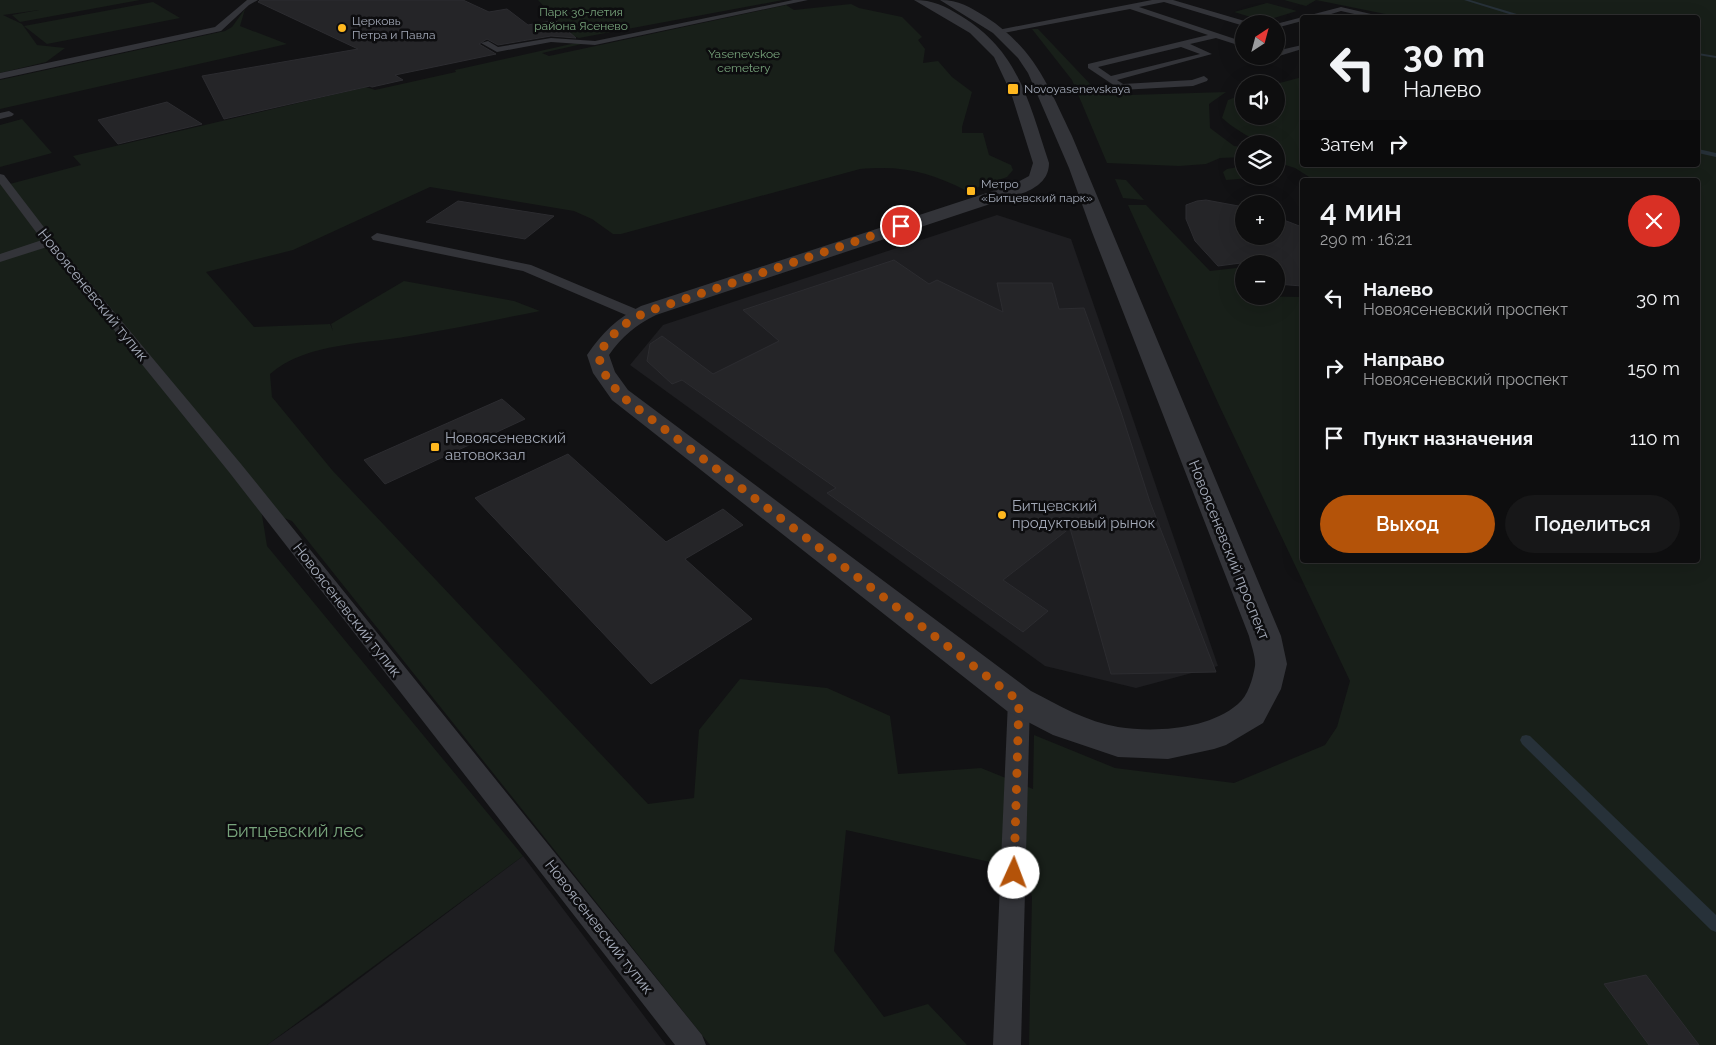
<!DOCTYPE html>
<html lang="ru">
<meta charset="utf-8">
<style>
body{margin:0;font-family:Raleway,sans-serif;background:#171718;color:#f1f3f6;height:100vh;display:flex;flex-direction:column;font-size:19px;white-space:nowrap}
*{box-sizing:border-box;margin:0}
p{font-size:16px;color:#9b9c9e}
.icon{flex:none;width:28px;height:28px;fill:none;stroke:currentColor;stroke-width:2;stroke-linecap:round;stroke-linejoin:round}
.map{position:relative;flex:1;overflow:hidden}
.sheet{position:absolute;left:1300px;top:178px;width:400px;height:385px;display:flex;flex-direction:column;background:#0e0e0f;border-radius:5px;box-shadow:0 5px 20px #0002,0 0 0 1px #2e2e2f}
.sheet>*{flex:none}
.hud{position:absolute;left:1300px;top:15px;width:400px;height:152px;border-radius:5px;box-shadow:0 5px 20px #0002,0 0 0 1px #2e2e2f;background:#0e0e0f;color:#f1f3f6;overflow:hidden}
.needle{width:32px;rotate:36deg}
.tools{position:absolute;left:1235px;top:15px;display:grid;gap:10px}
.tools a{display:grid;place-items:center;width:50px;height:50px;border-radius:50%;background:#0e0e0f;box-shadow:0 5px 20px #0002,0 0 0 1px #2e2e2f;font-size:25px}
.pin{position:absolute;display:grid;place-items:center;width:42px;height:42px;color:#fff;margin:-21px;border:2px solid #fff;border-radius:50%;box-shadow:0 1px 5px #0007}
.me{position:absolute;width:55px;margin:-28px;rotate:2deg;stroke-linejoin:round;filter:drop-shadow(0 0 4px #0008)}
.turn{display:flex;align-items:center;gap:18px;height:105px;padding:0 20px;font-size:22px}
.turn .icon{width:65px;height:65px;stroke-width:2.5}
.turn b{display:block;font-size:35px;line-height:42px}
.then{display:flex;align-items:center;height:48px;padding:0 20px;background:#0003;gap:10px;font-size:19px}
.round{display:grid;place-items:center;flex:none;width:52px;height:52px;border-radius:26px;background:#171718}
.overview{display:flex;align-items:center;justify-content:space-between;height:85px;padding:0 20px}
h1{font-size:30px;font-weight:600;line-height:38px}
.action{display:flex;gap:10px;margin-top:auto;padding:10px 20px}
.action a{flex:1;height:58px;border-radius:30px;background:#b45309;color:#fff;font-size:20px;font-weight:600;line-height:58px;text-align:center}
.action a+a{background:#171718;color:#f1f3f6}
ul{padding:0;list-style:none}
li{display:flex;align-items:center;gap:15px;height:70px;padding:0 20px}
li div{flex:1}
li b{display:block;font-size:19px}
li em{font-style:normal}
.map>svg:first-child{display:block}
.built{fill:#1e1e21}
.green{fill:#181f19}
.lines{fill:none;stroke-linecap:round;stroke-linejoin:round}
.stream{fill:#273139;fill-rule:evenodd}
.building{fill:#252528;stroke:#2c2c30}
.service{fill:#333439;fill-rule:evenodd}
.tertiary{fill:#333439;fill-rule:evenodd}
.route{stroke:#b45309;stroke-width:9;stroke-dasharray:0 16.2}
.poi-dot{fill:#ffb81f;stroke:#0d0d0f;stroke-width:2}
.labels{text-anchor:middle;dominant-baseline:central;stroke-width:5;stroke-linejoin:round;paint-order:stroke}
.far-park-label{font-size:12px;fill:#77a37b;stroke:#0d0d0f}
.far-poi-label{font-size:12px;fill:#a2a8b6;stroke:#0d0d0f;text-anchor:start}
.street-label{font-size:15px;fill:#a2a8b6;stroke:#0d0d0f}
.poi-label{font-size:15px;fill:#a2a8b6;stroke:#0d0d0f;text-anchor:start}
.near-park-label{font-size:18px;fill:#77a37b;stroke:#0d0d0f}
</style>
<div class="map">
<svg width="1716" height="1045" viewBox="0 0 1716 1045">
<rect width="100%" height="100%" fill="#121214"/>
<g class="built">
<path d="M997,215L1071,239L1218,666L1136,688L1045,666L630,365L663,325Z"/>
<path d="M523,856L666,1045H267L323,1006Z"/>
</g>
<g class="green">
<path d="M0,0H140L20,22L12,15L39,10L3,15L22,24L37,45L65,48L46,62L0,73Z"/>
<path d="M538,0H783L579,38L570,35Z"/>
<path d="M1284,0H1716V1045H1029L1032,897L1026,870L846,830L834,951L884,1017L928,1004L967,1045H710L292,521L261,509L267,546L523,856L267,1045H0V177L6,185L81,165L73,156L366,87L375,90L456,72L455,70L580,42L582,44L542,53L549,56L786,5L794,10L851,4L859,8L902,17L922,37L918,40L925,49L923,63L938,61L952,77L972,92L962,127V133H983L989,155L1011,165L1013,170L1007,177L967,191C930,172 903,165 860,169L621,234H613L592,219L574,211L430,187L293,250L206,272L254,327L330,324L333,331L331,324L404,281L514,301L540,311C499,319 457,328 416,335C369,344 306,342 270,374L272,397L332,470L648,804L694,798L699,730L740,679L827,688L890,716L898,774L981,768L1033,789L1034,735L1115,768L1234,783L1325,745L1337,727L1350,681L1219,405L1128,205H1146L1210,271L1237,268L1244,274V296L1302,297V560H1698V180H1314L1295,168L1276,162V144C1257,144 1236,130 1222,118L1228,100L1244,94V116H1276V84L1302,77V165H1698V18H1405L1316,0L1306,6Z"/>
<path d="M153,2L180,18L47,44L24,26Z"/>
<path d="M1267,3L1297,11L1264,21L1234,12Z"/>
<path d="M245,9L240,26L287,44L0,109V80L225,31L232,27Z"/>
<path d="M1032,29H1038L1091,85L1130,95L1226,92L1209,104L1210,128L1234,146L1244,147V157L1220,158L1206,164L1179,166L1107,163L1072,80Z"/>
<path d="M22,119L52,153L0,167V125Z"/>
<path d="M1244,166V176H1274L1226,180L1223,172L1227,169Z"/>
<path d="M1115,179L1126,180L1144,200L1123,198Z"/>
</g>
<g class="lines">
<g class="stream">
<path d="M1464,0H1470L1530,18H1522Z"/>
<path d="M1698,53L1716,56V58L1698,55Z"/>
<path d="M1698,149L1716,153V157L1698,153Z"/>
<path d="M1526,735L1530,736L1716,915V932L1711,930L1522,744L1520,740L1522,736Z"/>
</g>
</g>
<g class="building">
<path d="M260,0H463L489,12L507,9L528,25L555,20L576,38L551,36L498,45L487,39L479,44L496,54L395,75L403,80L372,87L370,86L224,119L202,76L358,49L258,2Z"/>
<path d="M167,102L202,124L118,144L98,120Z"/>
<path d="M1206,200L1244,207V236H1276V217L1302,227V286L1276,284V264H1244V266L1241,263L1218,266L1195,241L1186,219V205L1197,201Z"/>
<path d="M458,201L554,216L525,239L426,222Z"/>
<path d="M894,260L929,284L937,280L1003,312L997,283H1052L1059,309L1084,308L1121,412L1150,502L1216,672L1111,674L1070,528L1003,580L1048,611L1023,632L827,493L836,488L682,380L672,384L647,361L650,344L662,336L713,374L779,341L743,310Z"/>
<path d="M502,399L525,419L385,484L364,460Z"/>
<path d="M568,454L666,542L723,509L743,525L685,559L752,619L651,684L475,498Z"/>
<path d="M1646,975L1699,1045H1649L1604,984Z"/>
</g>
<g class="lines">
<g class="service">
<path d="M247,0H258L249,5L221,31L0,79V73L215,27Z"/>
<path d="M793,0H808L595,45L551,42L497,52L481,43L488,41L498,47L551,38L595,41Z"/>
<path d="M1152,0H1173L1248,22L1249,24H1244V26L1164,2L1139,7L1244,42V47L1216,38L1190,44L1212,54L1117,80L1123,84L1192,80L1204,76L1208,79L1207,81L1193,86L1121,90L1088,68V64L1208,35L1130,9L998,34L994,32L998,30ZM1181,47L1200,54L1111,76L1098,67Z"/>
<path d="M1341,7L1388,18H1372L1341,11L1318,18H1302V21L1276,28V24Z"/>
<path d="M1302,45V49L1279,56H1275L1276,51Z"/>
<path d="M9,111L14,114L12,116L0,119V113Z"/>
<path d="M0,174L4,175L53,239L241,464L702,1035L706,1045H675L229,472L47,247L0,262V254L42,240L0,184Z"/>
<path d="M377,233L531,265L643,312L645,315L638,319L633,318L523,271L373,240L371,237Z"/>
<path d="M1019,692L1026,695L1030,701L1021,1045H993L1008,701L1012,695Z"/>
</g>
<path class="tertiary" d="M914,0C933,0 945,6 961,16C1019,51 1029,103 1049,163C1049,178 1039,186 1026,192L656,315C636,325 622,336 609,355L615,372L628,390L1031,691C1058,705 1087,722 1118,727C1156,733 1209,729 1238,704C1248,696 1253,678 1255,666C1256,657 1251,645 1249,636L1092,232L1069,168L1028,73L1018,58L993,33L940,0C959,0 970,7 986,17C1035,49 1048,86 1072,136L1281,636L1287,664L1281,689L1263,723L1226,745L1214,749L1168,759L1118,757L1053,735L1007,711L612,400L593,373L587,355C602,333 617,318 641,306L1014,184L1029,176L1033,163L1011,93L994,57L970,33Z"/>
</g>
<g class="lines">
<path class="route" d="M901,226L649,311C624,322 613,332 598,355L604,373L620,395L1019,701L1014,873"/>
</g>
<g class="poi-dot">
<circle cx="342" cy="28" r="5"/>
<rect x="1007" y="83" width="12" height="12" rx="2.5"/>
<rect x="966" y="186" width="10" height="10" rx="2.5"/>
<rect x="430" y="442" width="10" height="10" rx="2.5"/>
<circle cx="1002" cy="515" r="5"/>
</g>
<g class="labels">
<g class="far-park-label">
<text x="581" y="12">Парк 30-летия<tspan x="581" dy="14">района Ясенево</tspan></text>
<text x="744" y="54">Yasenevskoe<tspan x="744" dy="14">cemetery</tspan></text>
</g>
<g class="far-poi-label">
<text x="352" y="21">Церковь<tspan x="352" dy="14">Петра и Павла</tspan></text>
<text x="1024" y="89">Novoyasenevskaya</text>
<text x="981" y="184">Метро<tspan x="981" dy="14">«Битцевский парк»</tspan></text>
</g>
<g class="street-label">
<text transform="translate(93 295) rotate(51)">Новоясеневский тупик</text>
<text transform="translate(1229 550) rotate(68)">Новоясеневский проспект</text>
<text transform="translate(347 610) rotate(52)">Новоясеневский тупик</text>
<text transform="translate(599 927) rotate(52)">Новоясеневский тупик</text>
</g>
<g class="poi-label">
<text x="445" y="438">Новоясеневский<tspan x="445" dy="17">автовокзал</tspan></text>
<text x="1012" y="506">Битцевский<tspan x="1012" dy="17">продуктовый рынок</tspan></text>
</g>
<g class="near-park-label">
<text x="295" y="830">Битцевский лес</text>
</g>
</g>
</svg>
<div class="tools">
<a><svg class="needle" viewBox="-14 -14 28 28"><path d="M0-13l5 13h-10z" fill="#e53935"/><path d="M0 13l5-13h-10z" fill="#9b9c9e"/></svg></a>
<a><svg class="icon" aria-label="sound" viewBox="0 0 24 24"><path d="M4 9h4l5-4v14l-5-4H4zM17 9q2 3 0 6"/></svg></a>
<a><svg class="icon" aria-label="layers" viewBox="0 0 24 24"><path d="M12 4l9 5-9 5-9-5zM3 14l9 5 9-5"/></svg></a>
<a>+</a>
<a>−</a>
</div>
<div class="pin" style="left:901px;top:226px;background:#d93025"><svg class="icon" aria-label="arrive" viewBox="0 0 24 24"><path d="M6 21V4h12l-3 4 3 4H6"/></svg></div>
<svg class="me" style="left:1014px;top:873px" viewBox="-20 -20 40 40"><circle r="19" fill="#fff"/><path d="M0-13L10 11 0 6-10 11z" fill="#b45309"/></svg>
<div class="hud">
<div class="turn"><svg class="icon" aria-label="left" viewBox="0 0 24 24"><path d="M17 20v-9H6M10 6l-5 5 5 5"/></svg><div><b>30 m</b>Налево</div></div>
<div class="then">Затем<svg class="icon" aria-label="right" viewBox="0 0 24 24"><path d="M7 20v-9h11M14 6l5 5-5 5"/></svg></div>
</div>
<section class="sheet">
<div class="overview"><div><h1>4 мин</h1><p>290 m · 16:21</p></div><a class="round" style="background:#d93025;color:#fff"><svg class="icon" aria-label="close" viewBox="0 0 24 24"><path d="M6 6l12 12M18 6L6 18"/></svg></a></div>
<ul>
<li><svg class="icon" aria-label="left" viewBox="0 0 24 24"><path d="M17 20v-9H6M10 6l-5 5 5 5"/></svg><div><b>Налево</b><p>Новоясеневский проспект</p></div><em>30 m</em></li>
<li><svg class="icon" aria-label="right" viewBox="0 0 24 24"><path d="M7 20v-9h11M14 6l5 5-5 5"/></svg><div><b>Направо</b><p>Новоясеневский проспект</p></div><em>150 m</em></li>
<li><svg class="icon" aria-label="arrive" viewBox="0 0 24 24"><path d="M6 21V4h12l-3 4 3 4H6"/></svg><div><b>Пункт назначения</b></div><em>110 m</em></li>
</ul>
<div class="action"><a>Выход</a><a>Поделиться</a></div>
</section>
</div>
